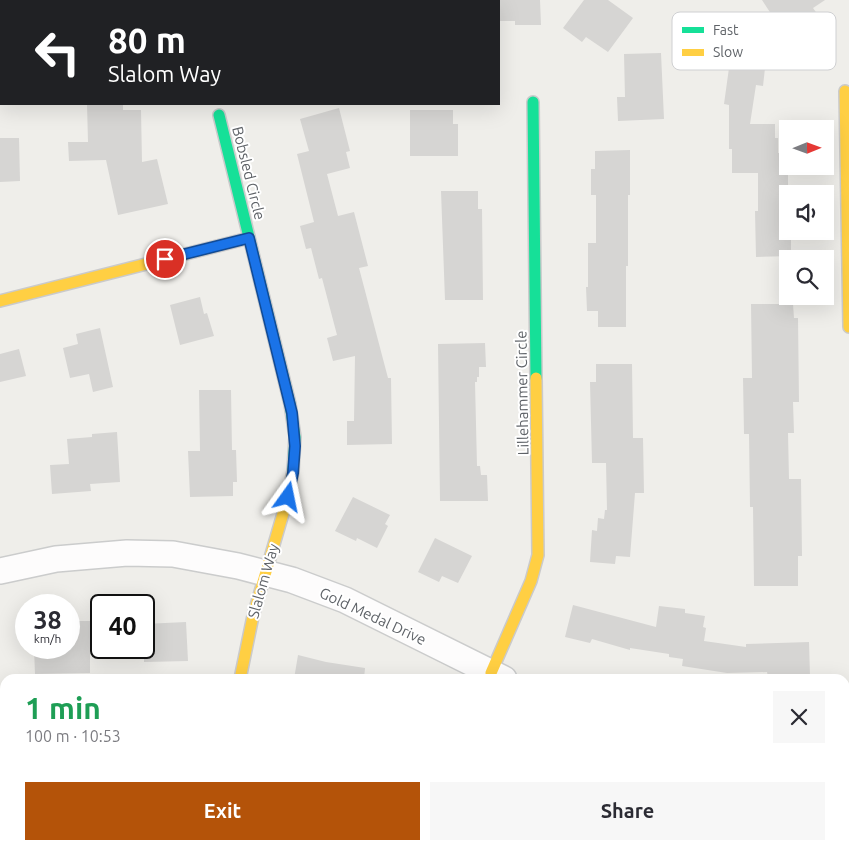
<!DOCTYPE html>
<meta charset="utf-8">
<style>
body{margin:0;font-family:Ubuntu,sans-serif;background:#f7f7f7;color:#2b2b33;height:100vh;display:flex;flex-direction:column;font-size:19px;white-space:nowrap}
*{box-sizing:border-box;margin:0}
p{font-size:16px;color:#7c7c81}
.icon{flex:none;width:28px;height:28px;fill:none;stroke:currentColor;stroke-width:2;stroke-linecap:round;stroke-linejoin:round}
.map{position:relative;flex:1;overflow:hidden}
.side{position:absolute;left:0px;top:674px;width:850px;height:176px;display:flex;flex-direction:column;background:#fff;border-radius:15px 15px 0 0;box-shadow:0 5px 20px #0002}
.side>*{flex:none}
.banner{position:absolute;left:0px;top:0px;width:500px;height:105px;box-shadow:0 5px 20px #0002;background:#202124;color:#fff;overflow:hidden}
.needle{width:32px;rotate:89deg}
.tools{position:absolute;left:779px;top:120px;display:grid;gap:10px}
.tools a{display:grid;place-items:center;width:55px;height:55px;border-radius:0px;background:#fff;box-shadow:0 5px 20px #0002;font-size:25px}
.speed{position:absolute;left:15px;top:594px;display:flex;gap:10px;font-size:25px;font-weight:700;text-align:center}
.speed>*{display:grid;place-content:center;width:65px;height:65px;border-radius:50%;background:#fff;box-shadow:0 5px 20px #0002;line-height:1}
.speed small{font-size:12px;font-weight:400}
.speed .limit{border:2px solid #111;border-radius:8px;background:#fff;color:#111}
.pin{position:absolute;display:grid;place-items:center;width:42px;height:42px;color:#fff;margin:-21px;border:2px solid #fff;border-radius:50%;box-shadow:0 1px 5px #0007}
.me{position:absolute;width:55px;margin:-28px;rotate:12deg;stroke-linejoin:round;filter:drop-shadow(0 0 4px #0008)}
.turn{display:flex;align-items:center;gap:18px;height:105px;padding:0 25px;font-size:22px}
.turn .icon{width:65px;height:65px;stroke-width:2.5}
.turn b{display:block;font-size:35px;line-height:42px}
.round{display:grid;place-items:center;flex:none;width:52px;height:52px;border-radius:0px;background:#f7f7f7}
.head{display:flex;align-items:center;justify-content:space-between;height:85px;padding:0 25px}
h1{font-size:30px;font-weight:700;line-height:38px;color:#1e9e55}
.primary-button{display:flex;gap:10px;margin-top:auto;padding:10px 25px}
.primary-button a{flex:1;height:58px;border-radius:0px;background:#b45309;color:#fff;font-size:20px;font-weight:700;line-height:58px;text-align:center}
.primary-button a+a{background:#f7f7f7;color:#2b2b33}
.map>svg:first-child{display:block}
.building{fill:#d6d5d3}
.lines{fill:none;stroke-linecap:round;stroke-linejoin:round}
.street-casing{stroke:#cbcccc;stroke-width:28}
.fast-casing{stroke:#cacacb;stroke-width:14}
.slow-casing{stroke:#cacacb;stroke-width:14}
.street{stroke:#fdfcfc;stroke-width:25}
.fast{stroke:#16e098;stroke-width:11}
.slow{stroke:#ffcf43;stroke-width:11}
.route-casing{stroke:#114b97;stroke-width:12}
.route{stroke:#1a73e8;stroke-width:9}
.labels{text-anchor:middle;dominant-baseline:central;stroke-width:4;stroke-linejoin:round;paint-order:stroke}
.street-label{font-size:15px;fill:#5f6368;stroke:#fff}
.key{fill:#fff;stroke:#cfd0d2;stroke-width:1}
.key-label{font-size:14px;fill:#5f6368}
</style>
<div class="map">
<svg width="849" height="849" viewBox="0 0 849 849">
<rect width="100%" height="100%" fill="#efeeea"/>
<g class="building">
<path d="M499,0H540L541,25H515V21H499Z"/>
<path d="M584,0H608L633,18L608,52L586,37L582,42L563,28Z"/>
<path d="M762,0H825L813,8L818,15L798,28L794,21L781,29Z"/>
<path d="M733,39L766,44L763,67L765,68L763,86L756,85L750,124H775V138H778V153H788V231H791V256L756,257L755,211H758V173H732V149H729V105L724,104Z"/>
<path d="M661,53L664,119L618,121L617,97H625L624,54Z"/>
<path d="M87,104H123V110H141L142,162L157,159L168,204L118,215L106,160L69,161L68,142H88Z"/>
<path d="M339,108L350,151L346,152L350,168L327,174L338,216L354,212L368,266L359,268L388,378H391L392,444L347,445V421H354L355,356L333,361L327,338L337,335L322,278L319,279L311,248L306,249L300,226L314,222L297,154L309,151L300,119Z"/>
<path d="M410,110H453V124H458V156H410Z"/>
<path d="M0,138H19L20,181L0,182Z"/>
<path d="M630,150V195H628V266H626V327H598V311H587L586,287H588V243H596V195H591V169H595V151Z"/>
<path d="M441,191H478V209H482L483,300H445Z"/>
<path d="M200,297L204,314L207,313L214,336L180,345L170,305Z"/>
<path d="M751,304H793L794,318H798L799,402H793L794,433H788L789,479H801L802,556H798V586H754L753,507H750L749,434H744L743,378H752Z"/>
<path d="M100,328L113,387L93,392L89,374L70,378L63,348L78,344L76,334Z"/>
<path d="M485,343L486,367H479V377H477V382H475L477,466H480L481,475H487L488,501H440L438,344Z"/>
<path d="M19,349L26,376L0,382V354Z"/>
<path d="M596,364H632L633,438H643L644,493H635L630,557L616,556L615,564L590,562L592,530L597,531L598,518L604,519L605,510H607L606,463H592L590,382H596Z"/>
<path d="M199,390H231L232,450H236L237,482H233V496L190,497L188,451H200Z"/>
<path d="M117,432L120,482L90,484L91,491L52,494L50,465L69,464L67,439L92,437V434Z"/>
<path d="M353,497L390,515L385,524L388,526L377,548L357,538L356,541L335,531Z"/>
<path d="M435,538L472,556L458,583L442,576L439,582L418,572Z"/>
<path d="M573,605L656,627L659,606L685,609V613L705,616L703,627L706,628L704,641L746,647V644L809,642L810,676L768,677L767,672L727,673L682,666L683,659L669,657V654L630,648V650L592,639L590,643L565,637Z"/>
<path d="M69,621H101V648H90V673L35,674L34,648H69Z"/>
<path d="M186,622L188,661L144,662V624Z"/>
<path d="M298,655L326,662L365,668L364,679H294Z"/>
</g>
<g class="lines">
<g class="street-casing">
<g id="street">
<path d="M0,571L56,559L127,553L173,554L238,566L292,580L345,600L504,679"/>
<path d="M845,737H849"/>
<path d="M238,845V849"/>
</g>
</g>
<g class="fast-casing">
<g id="fast">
<path d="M533,102L536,378"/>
<path d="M219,115L290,404L295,437L293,471"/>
</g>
</g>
<g class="slow-casing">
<g id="slow">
<path d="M845,91L849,327"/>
<path d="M0,301L249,238"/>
<path d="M491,673L531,581L538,555L536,378"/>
<path d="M240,679L253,616L287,500L293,471"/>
</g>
</g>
<use href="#street" class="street"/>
<use href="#fast" class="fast"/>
<use href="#slow" class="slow"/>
</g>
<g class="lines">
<g class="route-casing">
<path id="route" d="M165,259L249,238L292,413L295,446L293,473L288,497"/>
</g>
<use href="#route" class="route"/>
</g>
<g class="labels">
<g class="street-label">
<text transform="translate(249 173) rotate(76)">Bobsled Circle</text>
<text transform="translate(522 393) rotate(-91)">Lillehammer Circle</text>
<text transform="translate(263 581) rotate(-74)">Slalom Way</text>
<text transform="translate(373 616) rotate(25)">Gold Medal Drive</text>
</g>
</g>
<rect x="672" y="12" width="164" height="58" rx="8" class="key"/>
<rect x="682" y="27" width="22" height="6" fill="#16e098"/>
<rect x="682" y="49" width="22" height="7" fill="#ffcf43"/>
<g class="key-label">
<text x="713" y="35">Fast</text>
<text x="713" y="57">Slow</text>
</g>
</svg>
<div class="tools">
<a><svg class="needle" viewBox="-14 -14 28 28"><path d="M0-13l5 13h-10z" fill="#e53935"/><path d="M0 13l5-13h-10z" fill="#7c7c81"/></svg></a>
<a><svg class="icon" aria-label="sound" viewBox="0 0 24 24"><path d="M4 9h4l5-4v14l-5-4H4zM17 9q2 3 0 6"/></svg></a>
<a><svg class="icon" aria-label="search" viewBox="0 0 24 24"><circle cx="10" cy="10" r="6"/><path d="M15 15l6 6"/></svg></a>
</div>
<div class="speed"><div>38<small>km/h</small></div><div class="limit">40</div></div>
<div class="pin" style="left:165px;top:259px;background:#d93025"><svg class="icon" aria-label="arrive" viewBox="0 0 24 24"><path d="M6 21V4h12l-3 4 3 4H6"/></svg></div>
<svg class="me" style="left:288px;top:497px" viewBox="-20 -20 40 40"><path d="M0-17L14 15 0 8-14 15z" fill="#1a73e8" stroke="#fff" stroke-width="4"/></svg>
<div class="banner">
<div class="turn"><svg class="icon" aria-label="left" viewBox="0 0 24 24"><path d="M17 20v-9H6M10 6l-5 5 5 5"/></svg><div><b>80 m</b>Slalom Way</div></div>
</div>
<section class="side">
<div class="head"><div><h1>1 min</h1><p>100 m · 10:53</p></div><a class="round"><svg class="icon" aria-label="close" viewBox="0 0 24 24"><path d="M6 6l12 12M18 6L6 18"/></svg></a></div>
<div class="primary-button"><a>Exit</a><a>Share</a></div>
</section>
</div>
